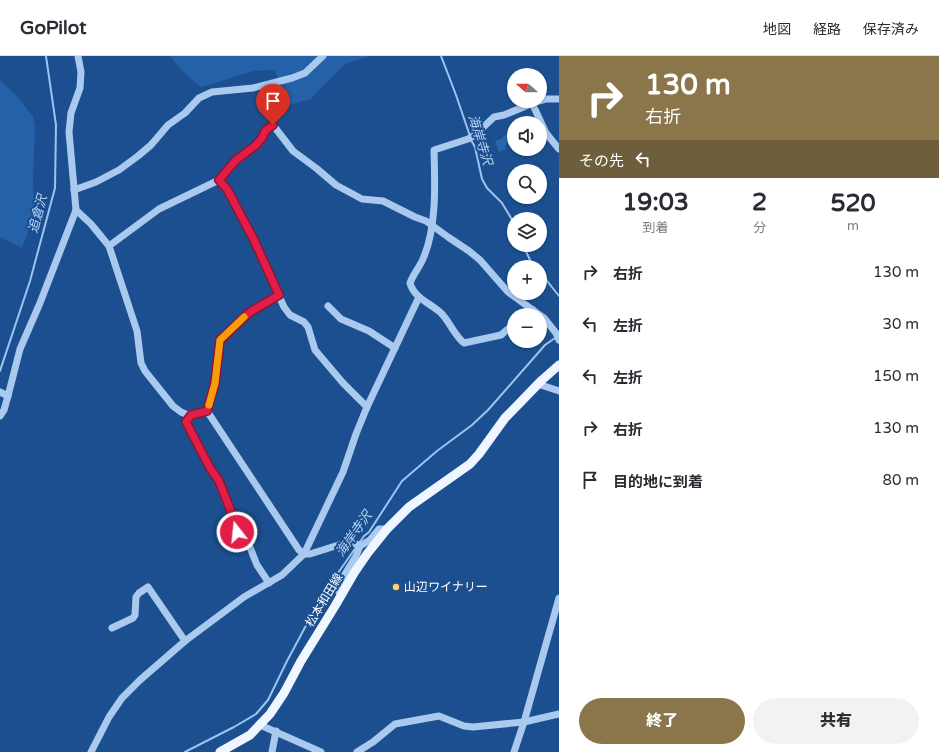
<!DOCTYPE html>
<html lang="ja">
<meta charset="utf-8">
<style>
body{margin:0;font-family:"Varela Round","Noto Sans JP",sans-serif;background:#f2f2f3;color:#2b2b33;height:100vh;display:flex;flex-direction:column;font-size:15px;white-space:nowrap}
*{box-sizing:border-box;margin:0}
p{font-size:13px;color:#7c7c81}
.icon{flex:none;width:22px;height:22px;fill:none;stroke:currentColor;stroke-width:2;stroke-linecap:round;stroke-linejoin:round}
.map{position:relative;flex:1;overflow:hidden}
.drawer{display:flex;flex-direction:column;background:#fff;width:380px}
.drawer>*{flex:none}
.guide{background:#8a764a;color:#fff;overflow:hidden}
.needle{width:26px;rotate:290deg}
.buttons{position:absolute;left:507px;top:12px;display:grid;gap:8px}
.buttons a{display:grid;place-items:center;width:40px;height:40px;border-radius:50%;background:#fff;box-shadow:0 1px 3px #0004;font-size:20px}
.pin{position:absolute;display:grid;place-items:center;width:34px;height:34px;color:#fff;margin:-41px -17px;border-radius:50% 50% 50% 0;rotate:-45deg;box-shadow:0 0 4px #0007}
.pin .icon{rotate:45deg}
.me{position:absolute;width:44px;margin:-22px;rotate:344deg;stroke-linejoin:round;filter:drop-shadow(0 0 3px #0008)}
.turn{display:flex;align-items:center;gap:14px;height:84px;padding:0 20px;font-size:18px}
.turn .icon{width:52px;height:52px;stroke-width:2.5}
.turn b{display:block;font-size:28px;line-height:34px}
.then{display:flex;align-items:center;height:38px;padding:0 20px;background:#0003;gap:8px;font-size:15px}
.eta{display:flex;justify-content:space-evenly;align-items:center;height:68px;text-align:center}
.eta b{font-size:24px;font-weight:800;line-height:28px}
.action{display:flex;gap:8px;margin-top:auto;padding:8px 20px}
.action a{flex:1;height:46px;border-radius:24px;background:#8a764a;color:#fff;font-size:16px;font-weight:800;line-height:46px;text-align:center}
.action a+a{background:#f2f2f3;color:#2b2b33}
ul{padding:0;list-style:none}
li{display:flex;align-items:center;gap:12px;height:52px;padding:0 20px}
li div{flex:1}
li b{display:block;font-size:15px}
li em{font-style:normal}
header{display:flex;align-items:center;gap:24px;box-sizing:border-box;height:56px;padding:0 20px;background:#fff;border-bottom:1px solid #e1e1e2}
header strong{font-size:19px}
nav{display:flex;gap:22px;margin-inline-start:auto;font-size:14px}
main{display:flex;flex:1;min-height:0}
.map>svg:first-child{display:block}
.green{fill:#2461a8}
.lines{fill:none;stroke-linecap:round;stroke-linejoin:round}
.stream{stroke:#9cc4f0;stroke-width:2}
.building{fill:#2a66ad}
.minor{stroke:#a9c9ee;stroke-width:7}
.major{stroke:#f0f6ff;stroke-width:9}
.route-casing{stroke:#92132f;stroke-width:10}
.route{stroke:#e11d48;stroke-width:7}
.slow{stroke:#f59e0b;stroke-width:7}
.poi-dot{fill:#ffd166;stroke:#1b4f8f;stroke-width:1.5}
.labels{text-anchor:middle;dominant-baseline:central;stroke-width:4;stroke-linejoin:round;paint-order:stroke}
.poi-label{font-size:12px;fill:#fff;stroke:#1b4f8f;text-anchor:start}
.street-label{font-size:12px;fill:#fff;stroke:#1b4f8f}
.water-label{font-size:13px;font-style:italic;fill:#b5d3f5;stroke:#1b4f8f}
</style>
<header>
<strong>GoPilot</strong>
<nav><a>地図</a><a>経路</a><a>保存済み</a></nav>
</header>
<main>
<div class="map">
<svg width="559" height="696" viewBox="0 0 559 696">
<rect width="100%" height="100%" fill="#1b4f8f"/>
<g class="green">
<path d="M170,0H370L345,8L311,43L284,50L283,40L275,14L254,15L201,31L188,21Z"/>
<path d="M0,25L13,36L33,60L35,71L33,128L35,158L22,192L0,181Z"/>
</g>
<g class="lines">
<g class="stream">
<path d="M441,0L456,39L470,80"/>
<path d="M471,84L475,91L482,123L487,132L502,147L514,167"/>
<path d="M523,189L530,204L535,211"/>
<path d="M540,216L559,240"/>
<path d="M0,315L30,225L55,132L56,69L46,0"/>
<path d="M185,696L234,671L256,658L268,644L287,605L317,549L333,524L364,480L369,476L402,425L437,395L472,369L488,354L545,289L555,282"/>
</g>
</g>
<path class="building" d="M514,75V85L505,89L506,93L499,96L495,85L503,82L502,81Z"/>
<g class="lines">
<g class="minor">
<path d="M540,45L546,43H559"/>
<path d="M532,47L546,77L559,93"/>
<path d="M219,124L227,133L254,184L284,251L290,259L304,266L308,271L315,294L343,327L367,351"/>
<path d="M74,134L96,126L119,114L138,100L151,89L168,69L185,57L199,42L212,36L253,32L292,22L305,17L323,0"/>
<path d="M76,154L91,168L109,190L137,275L141,307L145,315L173,350L181,356L188,359H195L207,355"/>
<path d="M109,190L159,153L219,124L236,104L255,90L262,82L265,75L273,69L293,95L316,112L336,129L362,143L383,145L415,161L426,165L448,181L469,195L480,204L508,236L544,262L556,277L559,284"/>
<path d="M279,239L250,256L220,284L215,327L207,355L299,494L304,498H310L348,486H352L360,490"/>
<path d="M328,250L341,263L369,275L395,292"/>
<path d="M526,259L533,254"/>
<path d="M514,268L501,279L464,287C454,279 450,266 441,257C430,247 414,242 410,227C413,219 418,213 422,205C437,174 435,128 434,94L468,83L475,79L494,61L504,59L538,45"/>
<path d="M538,328L559,335"/>
<path d="M0,336L8,340"/>
<path d="M191,359L186,366L210,412L219,425L231,458L237,476L249,489L257,509L269,527"/>
<path d="M0,360L4,354L8,340L20,293L40,247L76,154L69,76L71,57L80,32L81,16L78,0"/>
<path d="M342,538L338,535L342,523L356,500L360,490L370,484L379,473H387"/>
<path d="M112,572L133,562L135,559L136,541L139,537L148,531L185,585"/>
<path d="M260,669L321,696"/>
<path d="M91,696L109,661L122,642L140,624L185,585L244,541L282,519L304,498L343,416L356,378L367,351L419,241"/>
<path d="M272,696L276,675"/>
<path d="M357,696L373,686L395,668L439,660L464,670L473,671L524,666L559,658"/>
<path d="M514,696L524,666L559,542"/>
</g>
<path class="major" d="M220,696L250,679L270,658L284,637L301,605L335,550L354,517L367,498L387,473L409,451L470,408L479,398L505,362L542,324L559,309"/>
</g>
<g class="lines">
<g class="route-casing">
<path id="route" d="M237,476L232,458L219,425L210,412L186,366L191,359L207,355L215,327L220,284L250,256L279,239L254,184L227,133L219,124L236,104L255,90L262,82L265,75L273,69"/>
</g>
<use href="#route" class="route"/>
<path class="slow" d="M209,349L215,327L220,284L244,261"/>
</g>
<circle class="poi-dot" cx="396" cy="531" r="4"/>
<g class="labels">
<g class="poi-label">
<text x="404" y="531">山辺ワイナリー</text>
</g>
<g class="street-label">
<text transform="translate(324 544) rotate(-59)">松本和田線</text>
</g>
<g class="water-label">
<text transform="translate(480 84) rotate(73)">海岸寺沢</text>
<text transform="translate(38 158) rotate(-75)">追倉沢</text>
<text transform="translate(354 478) rotate(-55)">海岸寺沢</text>
</g>
</g>
</svg>
<div class="buttons">
<a><svg class="needle" viewBox="-14 -14 28 28"><path d="M0-13l5 13h-10z" fill="#e53935"/><path d="M0 13l5-13h-10z" fill="#7c7c81"/></svg></a>
<a><svg class="icon" aria-label="sound" viewBox="0 0 24 24"><path d="M4 9h4l5-4v14l-5-4H4zM17 9q2 3 0 6"/></svg></a>
<a><svg class="icon" aria-label="search" viewBox="0 0 24 24"><circle cx="10" cy="10" r="6"/><path d="M15 15l6 6"/></svg></a>
<a><svg class="icon" aria-label="layers" viewBox="0 0 24 24"><path d="M12 4l9 5-9 5-9-5zM3 14l9 5 9-5"/></svg></a>
<a>+</a>
<a>−</a>
</div>
<div class="pin" style="left:273px;top:69px;background:#d93025"><svg class="icon" aria-label="arrive" viewBox="0 0 24 24"><path d="M6 21V4h12l-3 4 3 4H6"/></svg></div>
<svg class="me" style="left:237px;top:476px" viewBox="-20 -20 40 40"><circle r="17" fill="#e11d48" stroke="#fff" stroke-width="3"/><path d="M0-11L8 9 0 5-8 9z" fill="#fff"/></svg>
</div>
<section class="drawer">
<div class="guide">
<div class="turn"><svg class="icon" aria-label="right" viewBox="0 0 24 24"><path d="M7 20v-9h11M14 6l5 5-5 5"/></svg><div><b>130 m</b>右折</div></div>
<div class="then">その先<svg class="icon" aria-label="left" viewBox="0 0 24 24"><path d="M17 20v-9H6M10 6l-5 5 5 5"/></svg></div>
</div>
<div class="eta">
<div><b>19:03</b><p>到着</p></div>
<div><b>2</b><p>分</p></div>
<div><b>520</b><p>m</p></div>
</div>
<ul>
<li><svg class="icon" aria-label="right" viewBox="0 0 24 24"><path d="M7 20v-9h11M14 6l5 5-5 5"/></svg><div><b>右折</b></div><em>130 m</em></li>
<li><svg class="icon" aria-label="left" viewBox="0 0 24 24"><path d="M17 20v-9H6M10 6l-5 5 5 5"/></svg><div><b>左折</b></div><em>30 m</em></li>
<li><svg class="icon" aria-label="left" viewBox="0 0 24 24"><path d="M17 20v-9H6M10 6l-5 5 5 5"/></svg><div><b>左折</b></div><em>150 m</em></li>
<li><svg class="icon" aria-label="right" viewBox="0 0 24 24"><path d="M7 20v-9h11M14 6l5 5-5 5"/></svg><div><b>右折</b></div><em>130 m</em></li>
<li><svg class="icon" aria-label="arrive" viewBox="0 0 24 24"><path d="M6 21V4h12l-3 4 3 4H6"/></svg><div><b>目的地に到着</b></div><em>80 m</em></li>
</ul>
<div class="action"><a>終了</a><a>共有</a></div>
</section>
</main>
